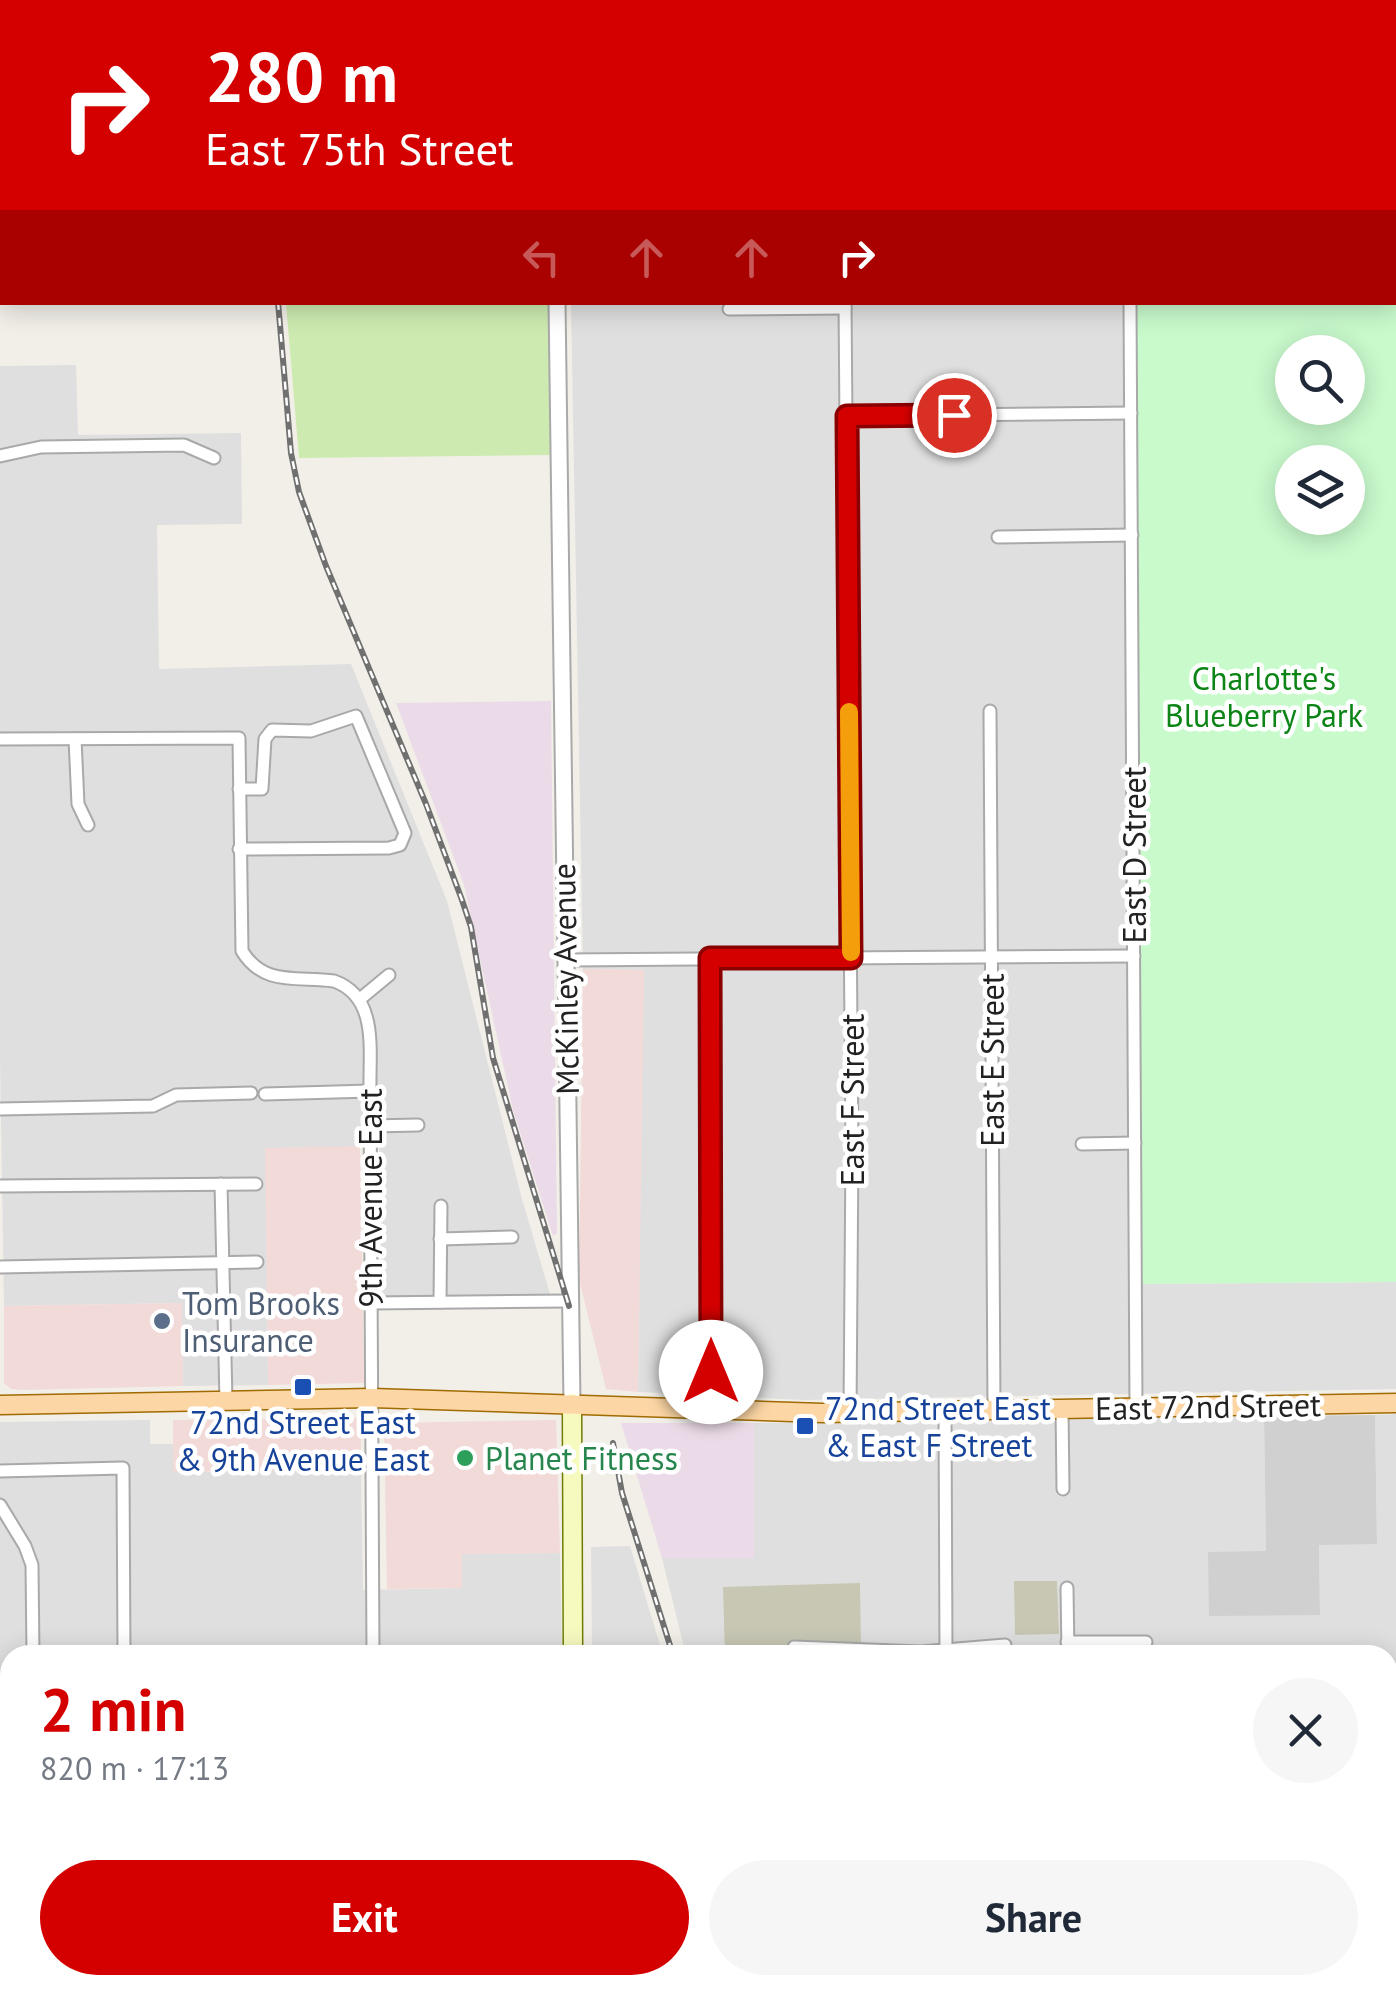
<!DOCTYPE html>
<meta charset="utf-8">
<style>
body{margin:0;font-family:"PT Sans",sans-serif;background:#f6f6f7;color:#1f2937;height:100vh;display:flex;flex-direction:column;font-size:38px;white-space:nowrap}
*{box-sizing:border-box;margin:0}
p{font-size:32px;color:#747a83}
.icon{flex:none;width:55px;height:55px;fill:none;stroke:currentColor;stroke-width:2;stroke-linecap:round;stroke-linejoin:round}
.map{position:relative;flex:1;overflow:hidden}
.panel{position:absolute;left:0px;top:1645px;width:1398px;height:350px;display:flex;flex-direction:column;background:#fff;border-radius:30px 30px 0 0;box-shadow:0 5px 25px #0003}
.panel>*{flex:none}
.hud{position:absolute;left:0px;top:0px;width:1398px;height:305px;box-shadow:0 5px 25px #0003;background:#d40000;color:#fff;overflow:hidden}
.buttons{position:absolute;left:1275px;top:335px;display:grid;gap:20px}
.buttons a{display:grid;place-items:center;width:90px;height:90px;border-radius:50%;background:#fff;box-shadow:0 5px 25px #0003;font-size:50px}
.pin{position:absolute;display:grid;place-items:center;width:85px;height:85px;color:#fff;margin:-42px;border:5px solid #fff;border-radius:50%;box-shadow:0 2px 10px #0007}
.me{position:absolute;width:110px;margin:-55px;rotate:0deg;stroke-linejoin:round;filter:drop-shadow(0 0 8px #0008)}
.turn{display:flex;align-items:center;gap:35px;height:210px;padding:0 40px;font-size:45px}
.turn .icon{width:130px;height:130px;stroke-width:2.5}
.turn b{display:block;font-size:70px;line-height:85px}
.lanes{display:flex;align-items:center;height:95px;padding:0 40px;background:#0003;justify-content:center;gap:50px;direction:ltr}
.lanes .off{opacity:.35}
.round{display:grid;place-items:center;flex:none;width:105px;height:105px;border-radius:52px;background:#f6f6f7}
.summary{display:flex;align-items:center;justify-content:space-between;height:170px;padding:0 40px}
h1{font-size:60px;font-weight:600;line-height:75px;color:#d40000}
.action{display:flex;gap:20px;margin-top:auto;padding:20px 40px}
.action a{flex:1;height:115px;border-radius:60px;background:#d40000;color:#fff;font-size:40px;font-weight:600;line-height:115px;text-align:center}
.action a+a{background:#f6f6f7;color:#1f2937}
.map>svg:first-child{display:block}
.residential{fill:#e0dfdf}
.commercial{fill:#f2dad9}
.industrial{fill:#ebdbe8}
.religious{fill:#d0d0d0}
.construction{fill:#c7c7b4}
.grass{fill:#cdebb0}
.park{fill:#c8facc;fill-rule:evenodd}
.lines{fill:none;stroke-linecap:round;stroke-linejoin:round}
.minor-casing{stroke:#a9a9a9;stroke-width:15}
.tertiary-casing{stroke:#a9a9a9;stroke-width:19}
.secondary-casing{stroke:#707d05;stroke-width:21}
.primary-casing{stroke:#a06b00;stroke-width:21}
.minor{stroke:#fff;stroke-width:11}
.tertiary{stroke:#fff;stroke-width:15}
.secondary{stroke:#f7fabf;stroke-width:18}
.primary{stroke:#fcd6a4;stroke-width:18}
.rail-casing{stroke:#707070;stroke-width:6}
.rail{stroke:#fff;stroke-width:2.5;stroke-dasharray:8;stroke-linecap:butt}
.route-casing{stroke:#8a0000;stroke-width:25}
.route{stroke:#d40000;stroke-width:18}
.slow{stroke:#f59e0b;stroke-width:18}
.service-dot{fill:#5c6f8a;stroke:#fff;stroke-width:4}
.transit-dot{fill:#1a4fb4;stroke:#fff;stroke-width:4}
.leisure-dot{fill:#2e9e5b;stroke:#fff;stroke-width:4}
.labels{text-anchor:middle;dominant-baseline:central;stroke-width:9;stroke-linejoin:round;paint-order:stroke}
.park-label{font-size:32px;fill:#0c8416;stroke:#fff}
.street-label{font-size:32px;fill:#222;stroke:#fff}
.service-label{font-size:32px;fill:#4e5e75;stroke:#fff;text-anchor:start}
.transit-label{font-size:32px;fill:#164399;stroke:#fff;text-anchor:start}
.leisure-label{font-size:32px;fill:#27864d;stroke:#fff;text-anchor:start}
</style>
<div class="map">
<svg width="1396" height="1995" viewBox="0 0 1396 1995">
<rect width="100%" height="100%" fill="#f2efe9"/>
<g class="residential">
<path d="M565,0H1396V223L1395,2Z"/>
<path d="M571,303H1130L1137,1284L1396,1282V1389L805,1400L638,1392L643,970L583,969Z"/>
<path d="M76,365L78,435L241,433L242,524L157,525L159,669L351,664L447,901L522,1199L550,1294L382,1297L379,1147L266,1148L268,1385L183,1386L181,1303L4,1306L0,1058V366Z"/>
<path d="M1396,1414V1995H738V1985H1388V1655H686L662,1558H754V1423L1264,1416L1266,1552L1320,1614L1319,1544L1377,1543L1375,1415Z"/>
<path d="M150,1420V1444H173L174,1472L361,1470L363,1590L461,1588V1554L560,1553L562,1655H10V1985H566V1995H0V1422Z"/>
<path d="M630,1546L663,1655H592L591,1547Z"/>
<rect x="596" y="1985" width="116" height="10"/>
</g>
<g class="commercial">
<path d="M583,969L644,970L638,1392L606,1389L579,1279Z"/>
<path d="M360,1146L364,1383L268,1385L265,1148Z"/>
<path d="M182,1303L183,1386L23,1390L11,1389L4,1383V1306Z"/>
<path d="M361,1418V1470L173,1472V1420Z"/>
<path d="M556,1420L560,1553L462,1554V1588L387,1589L384,1423Z"/>
</g>
<g class="industrial">
<path d="M551,701L557,1233L553,1236L513,1110L464,885L396,703Z"/>
<path d="M621,1423H754V1558H662Z"/>
</g>
<path class="religious" d="M1375,1415L1377,1544L1319,1545L1320,1615L1209,1616L1208,1552L1266,1551L1264,1416Z"/>
<g class="construction">
<path d="M1014,1581H1057L1059,1634L1015,1635Z"/>
<path d="M860,1583L861,1652L725,1655L723,1587Z"/>
</g>
<path class="grass" d="M286,303H551L554,455L299,458Z"/>
<path class="park" d="M1396,223V1282L1136,1284L1130,303L1395,302ZM1292,352H1348V408H1292ZM1292,462H1348V518H1292Z"/>
<g class="lines">
<g class="minor-casing">
<g id="minor">
<path d="M835,0V2"/>
<path d="M1125,0V2"/>
<path d="M1274,0V2"/>
<path d="M0,21H2"/>
<path d="M0,238H2"/>
<path d="M845,302L852,1151L850,1412"/>
<path d="M1130,302L1136,1407"/>
<path d="M729,309L845,308"/>
<path d="M847,416L1131,413"/>
<path d="M0,456L41,447L184,445L214,458"/>
<path d="M998,537L1132,535"/>
<path d="M990,711L994,1410"/>
<path d="M0,739L239,738L242,951C264,987 298,976 334,981C379,997 369,1051 370,1091L373,1655"/>
<path d="M75,739L78,804L88,825"/>
<path d="M239,849L389,848L400,845L405,833L356,716L311,731L272,730L265,739L262,789H239"/>
<path d="M710,958L711,1409"/>
<path d="M566,960L1134,956"/>
<path d="M360,999L389,975"/>
<path d="M265,1094L370,1091"/>
<path d="M0,1109L153,1106L176,1095L251,1093"/>
<path d="M370,1126L418,1125"/>
<path d="M1082,1144L1135,1143"/>
<path d="M221,1184L226,1401"/>
<path d="M0,1186L256,1184"/>
<path d="M440,1239L512,1237"/>
<path d="M0,1267L257,1262"/>
<path d="M440,1302L441,1206"/>
<path d="M371,1303L569,1301"/>
<path d="M1062,1409L1063,1489"/>
<path d="M945,1411L946,1655"/>
<path d="M0,1471L123,1468L124,1655"/>
<path d="M0,1505L25,1546L32,1565L33,1655"/>
<path d="M1067,1588L1068,1655"/>
<path d="M1067,1642H1146"/>
<path d="M794,1647L921,1652L1005,1645"/>
<path d="M1388,1691H1396"/>
<path d="M1388,1980H1396"/>
<path d="M215,1985V1995"/>
<path d="M377,1985V1995"/>
<path d="M952,1985V1995"/>
<path d="M0,1989L193,1985"/>
<path d="M1145,1995L1170,1985"/>
</g>
</g>
<g class="tertiary-casing">
<g id="tertiary">
<path d="M551,0V2"/>
<path d="M557,302L572,1403"/>
</g>
</g>
<g class="secondary-casing">
<g id="secondary">
<path d="M572,1403L573,1655"/>
<path d="M579,1985V1995"/>
</g>
</g>
<g class="primary-casing">
<path id="primary" d="M0,1405L372,1398L823,1413L1396,1403"/>
</g>
<use href="#minor" class="minor"/>
<use href="#tertiary" class="tertiary"/>
<use href="#secondary" class="secondary"/>
<use href="#primary" class="primary"/>
<g class="rail-casing">
<g id="rail">
<path d="M270,0V2"/>
<path d="M278,302L291,453L299,492L326,566L426,804L462,900L471,927L493,1058L569,1306"/>
<path d="M613,1443L622,1493L673,1655"/>
<path d="M719,1995V1985"/>
</g>
</g>
<use href="#rail" class="rail"/>
</g>
<g class="lines">
<g class="route-casing">
<path id="route" d="M711,1372L710,958H851L847,416L954,415"/>
</g>
<use href="#route" class="route"/>
<path class="slow" d="M849,712L851,952"/>
</g>
<circle class="service-dot" cx="162" cy="1321" r="10"/>
<g class="transit-dot">
<rect x="293" y="1377" width="20" height="20" rx="5"/>
<rect x="795" y="1416" width="20" height="20" rx="5"/>
</g>
<circle class="leisure-dot" cx="465" cy="1458" r="10"/>
<g class="labels">
<g class="park-label">
<text x="1264" y="678">Charlotte's<tspan x="1264" dy="37">Blueberry Park</tspan></text>
</g>
<g class="street-label">
<text transform="translate(1134 855) rotate(-90)">East D Street</text>
<text transform="translate(565 979) rotate(-91)">McKinley Avenue</text>
<text transform="translate(992 1060) rotate(-90)">East E Street</text>
<text transform="translate(852 1100) rotate(-90)">East F Street</text>
<text transform="translate(370 1198) rotate(-90)">9th Avenue East</text>
<text transform="translate(1208 1406) rotate(-1)">East 72nd Street</text>
</g>
<g class="service-label">
<text x="182" y="1303">Tom Brooks<tspan x="182" dy="37">Insurance</tspan></text>
</g>
<g class="transit-label">
<text x="825" y="1408">72nd Street East<tspan x="825" dy="37">&amp; East F Street</tspan></text>
<text x="303" y="1422" text-anchor="middle">72nd Street East<tspan x="303" dy="37">&amp; 9th Avenue East</tspan></text>
</g>
<g class="leisure-label">
<text x="485" y="1458">Planet Fitness</text>
</g>
</g>
</svg>
<div class="buttons">
<a><svg class="icon" aria-label="search" viewBox="0 0 24 24"><circle cx="10" cy="10" r="6"/><path d="M15 15l6 6"/></svg></a>
<a><svg class="icon" aria-label="layers" viewBox="0 0 24 24"><path d="M12 4l9 5-9 5-9-5zM3 14l9 5 9-5"/></svg></a>
</div>
<div class="pin" style="left:954px;top:415px;background:#d93025"><svg class="icon" aria-label="arrive" viewBox="0 0 24 24"><path d="M6 21V4h12l-3 4 3 4H6"/></svg></div>
<svg class="me" style="left:711px;top:1372px" viewBox="-20 -20 40 40"><circle r="19" fill="#fff"/><path d="M0-13L10 11 0 6-10 11z" fill="#d40000"/></svg>
<div class="hud">
<div class="turn"><svg class="icon" aria-label="right" viewBox="0 0 24 24"><path d="M7 20v-9h11M14 6l5 5-5 5"/></svg><div><b>280 m</b>East 75th Street</div></div>
<div class="lanes"><svg class="icon off" aria-label="left" viewBox="0 0 24 24"><path d="M17 20v-9H6M10 6l-5 5 5 5"/></svg><svg class="icon off" aria-label="ahead" viewBox="0 0 24 24"><path d="M12 20V5M6 11l6-6 6 6"/></svg><svg class="icon off" aria-label="ahead" viewBox="0 0 24 24"><path d="M12 20V5M6 11l6-6 6 6"/></svg><svg class="icon" aria-label="right" viewBox="0 0 24 24"><path d="M7 20v-9h11M14 6l5 5-5 5"/></svg></div>
</div>
<section class="panel">
<div class="summary"><div><h1>2 min</h1><p>820 m · 17:13</p></div><a class="round"><svg class="icon" aria-label="close" viewBox="0 0 24 24"><path d="M6 6l12 12M18 6L6 18"/></svg></a></div>
<div class="action"><a>Exit</a><a>Share</a></div>
</section>
</div>
